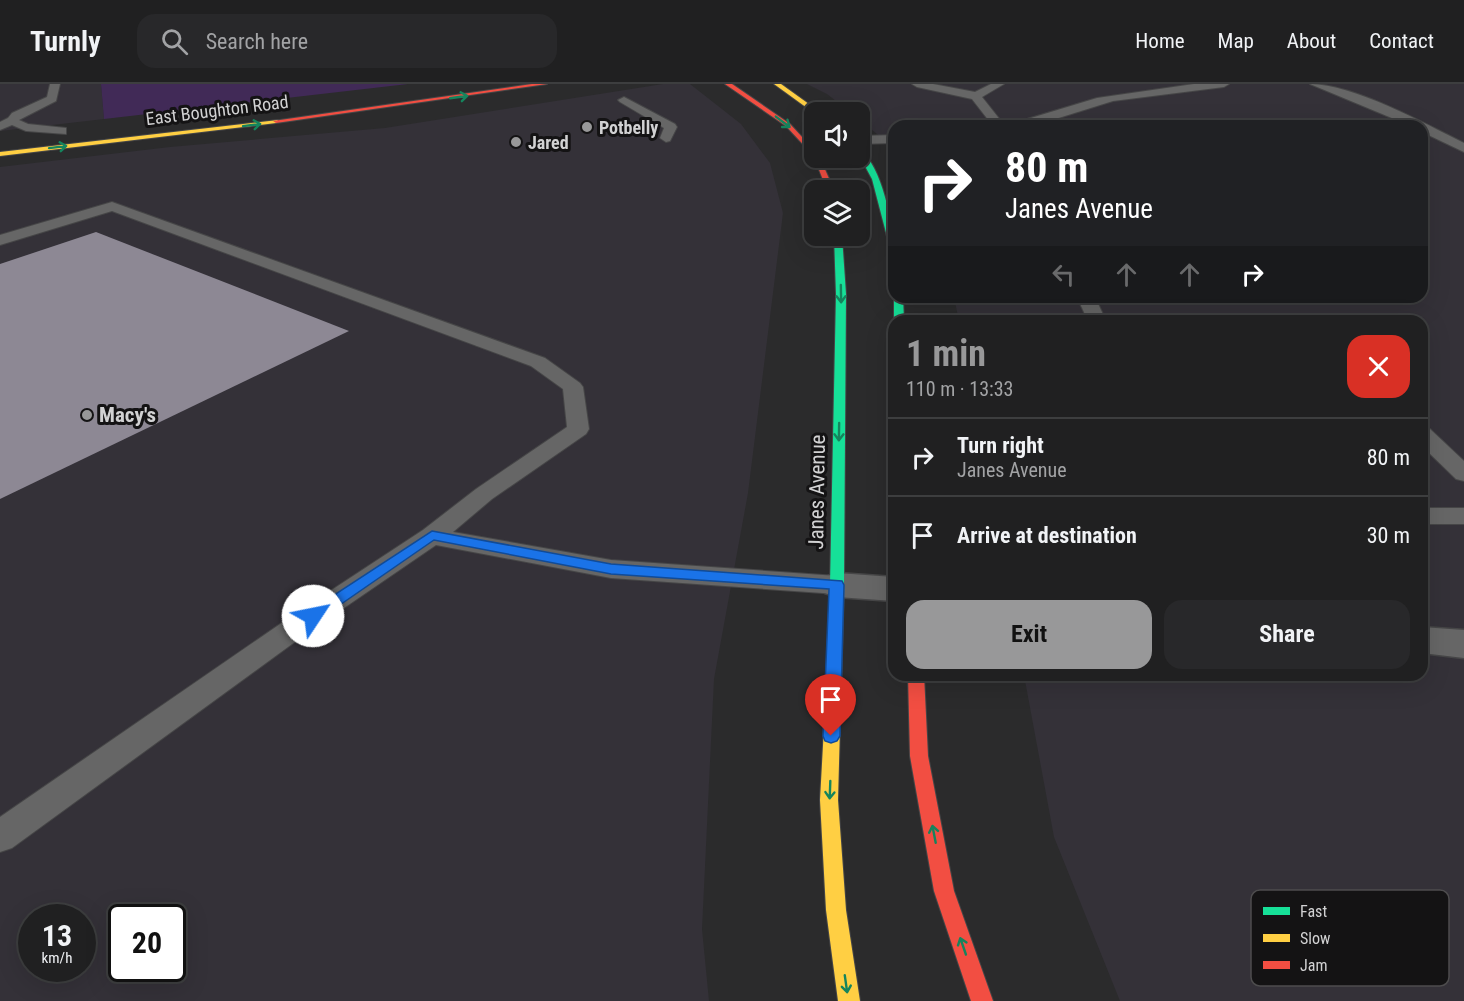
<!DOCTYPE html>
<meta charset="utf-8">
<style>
body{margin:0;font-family:"Roboto Condensed",sans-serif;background:#28282a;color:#f1f3f6;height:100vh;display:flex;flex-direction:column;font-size:22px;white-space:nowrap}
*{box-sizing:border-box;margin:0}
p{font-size:20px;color:#a2a3a5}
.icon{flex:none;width:33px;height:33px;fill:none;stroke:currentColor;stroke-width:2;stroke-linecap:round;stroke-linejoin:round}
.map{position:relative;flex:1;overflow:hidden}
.drawer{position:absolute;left:888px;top:231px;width:540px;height:366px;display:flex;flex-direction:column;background:#202021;border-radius:18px;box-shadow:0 6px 24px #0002,0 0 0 2px #3d3e3f}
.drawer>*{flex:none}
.hud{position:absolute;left:888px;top:36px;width:540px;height:183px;border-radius:18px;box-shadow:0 6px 24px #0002,0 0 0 2px #3d3e3f;background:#202124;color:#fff;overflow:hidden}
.tools{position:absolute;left:804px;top:18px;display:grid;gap:12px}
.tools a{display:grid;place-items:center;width:66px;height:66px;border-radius:12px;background:#202021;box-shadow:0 6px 24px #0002,0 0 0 2px #3d3e3f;font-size:30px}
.speed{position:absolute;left:18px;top:820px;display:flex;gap:12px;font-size:30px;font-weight:700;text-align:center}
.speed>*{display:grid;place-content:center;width:78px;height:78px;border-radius:50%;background:#202021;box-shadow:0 6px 24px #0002,0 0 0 2px #3d3e3f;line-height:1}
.speed small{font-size:15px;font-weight:400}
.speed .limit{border:3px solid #111;border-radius:9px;background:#fff;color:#111}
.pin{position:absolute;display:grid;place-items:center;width:51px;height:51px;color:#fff;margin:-62px -26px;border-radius:50% 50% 50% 0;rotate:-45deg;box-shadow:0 0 6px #0007}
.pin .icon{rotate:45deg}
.me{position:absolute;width:66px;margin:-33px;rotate:56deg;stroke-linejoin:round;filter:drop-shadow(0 0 4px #0008)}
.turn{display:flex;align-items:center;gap:21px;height:126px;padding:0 18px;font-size:27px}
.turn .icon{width:78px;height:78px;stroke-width:2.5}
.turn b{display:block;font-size:42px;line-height:51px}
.lanes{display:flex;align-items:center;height:57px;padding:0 18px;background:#0003;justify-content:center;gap:30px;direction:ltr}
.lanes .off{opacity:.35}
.round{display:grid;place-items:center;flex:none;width:63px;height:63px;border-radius:18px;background:#28282a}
.summary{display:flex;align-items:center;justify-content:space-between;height:102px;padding:0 18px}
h1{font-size:36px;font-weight:700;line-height:45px;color:#989899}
.cta{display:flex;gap:12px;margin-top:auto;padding:12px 18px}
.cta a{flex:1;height:69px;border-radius:18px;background:#989899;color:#111;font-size:24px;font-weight:700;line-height:69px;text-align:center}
.cta a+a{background:#28282a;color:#f1f3f6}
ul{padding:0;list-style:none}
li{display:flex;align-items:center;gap:18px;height:78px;padding:0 18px;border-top:2px solid #3d3e3f}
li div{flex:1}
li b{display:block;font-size:22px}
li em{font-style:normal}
header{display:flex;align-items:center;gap:36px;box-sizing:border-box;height:84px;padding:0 30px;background:#202021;border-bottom:2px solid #3d3e3f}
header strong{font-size:28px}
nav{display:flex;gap:33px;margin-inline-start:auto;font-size:21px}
.search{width:420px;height:54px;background:#28282a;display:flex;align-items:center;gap:15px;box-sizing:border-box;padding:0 21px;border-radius:18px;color:#a2a3a5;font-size:22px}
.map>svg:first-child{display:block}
.built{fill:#343138;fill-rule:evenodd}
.green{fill:#412a57}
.building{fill:#8d8894}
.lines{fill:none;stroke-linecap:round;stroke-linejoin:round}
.lane-casing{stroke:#464647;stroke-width:2}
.street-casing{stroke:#464647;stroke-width:3}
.fast-casing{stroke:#464647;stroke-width:2}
.slow-casing{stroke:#464647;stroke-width:2}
.jam-casing{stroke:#464647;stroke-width:2}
.lane{fill:#666;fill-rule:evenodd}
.street{fill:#666;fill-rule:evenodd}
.fast{fill:#16e098;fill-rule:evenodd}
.slow{fill:#ffcf43;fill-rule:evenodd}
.jam{fill:#f24e42;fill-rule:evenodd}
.oneway{stroke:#15845d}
.route{fill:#1a73e8;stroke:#114b97;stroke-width:1.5}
.poi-dot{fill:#989899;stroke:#141314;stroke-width:2}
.labels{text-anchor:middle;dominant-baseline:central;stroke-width:6;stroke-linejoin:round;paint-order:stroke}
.far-street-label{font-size:18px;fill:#d2d2d3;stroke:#141314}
.far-poi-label{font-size:18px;font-weight:bold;fill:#d2d2d3;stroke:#141314;text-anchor:start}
.poi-label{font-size:21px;font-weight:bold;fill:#d2d2d3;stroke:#141314;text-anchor:start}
.street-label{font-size:21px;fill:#d2d2d3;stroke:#141314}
.key{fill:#141314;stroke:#4d4c4d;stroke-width:1.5}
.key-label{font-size:16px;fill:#d2d2d3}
</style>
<header>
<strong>Turnly</strong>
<div class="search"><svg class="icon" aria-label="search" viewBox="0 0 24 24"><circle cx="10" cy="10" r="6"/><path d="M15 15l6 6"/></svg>Search here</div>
<nav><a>Home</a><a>Map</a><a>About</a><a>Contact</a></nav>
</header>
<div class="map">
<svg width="1464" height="917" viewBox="0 0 1464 917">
<rect width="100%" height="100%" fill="#2b2b2c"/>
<g class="built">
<path d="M0,0H101L104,35L0,47Z"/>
<path d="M663,0H690L741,40L770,79L783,129L748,409L714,595L702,845L709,917H0V83L170,63L385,44ZM32,834H82V885H32ZM122,834H172V885H122Z"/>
<path d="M807,0H1464V917H1120L1054,753L1024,591H1422V237H959L954,213H1422V42H894V64L860,36V28H850L827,10Z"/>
</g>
<path class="green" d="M101,0H408L104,35Z"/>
<path class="building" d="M96,148L349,247L0,415V180Z"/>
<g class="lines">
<g class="lane-casing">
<g id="lane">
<path d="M50,0H60L56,17L19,36L28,40L66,44V50L26,47L12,41L0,46V38L8,34L12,29L47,13Z"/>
<path d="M912,0H933L975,8L991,0H1004L982,13L1005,42H993L972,15L917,3Z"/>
<path d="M1194,0H1229L1224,3L1113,17L1033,42H1012L1014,39L1097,14Z"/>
<path d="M1310,0C1353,0 1424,39 1464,59V68L1422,48V42H1411Z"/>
<path d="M624,13L675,40L677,43L670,57L666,58L660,54L664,44L620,18L618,16Z"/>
<path d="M894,51V59L860,60V52Z"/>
<path d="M112,118L545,274L580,299L583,303L589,345L586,350L492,415L453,448L611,476L837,492L847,495L850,501L847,507L837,510L611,494L436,461L303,552L12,764L0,768V733L283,538L423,446L476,405L567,343L563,305L531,282L112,127L0,161V151Z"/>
<path d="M1077,213H1095L1106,237H1088Z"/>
<path d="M1422,343L1430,345L1464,377V397L1456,395L1422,362Z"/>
<rect x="1422" y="424" width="42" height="16"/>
</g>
</g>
<g class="street-casing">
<g id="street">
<path d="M837,489L894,493V517L837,513L825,509L820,501L825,493Z"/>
<path d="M1422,543L1464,546V574L1422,569Z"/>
</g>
</g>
<g class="fast-casing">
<g id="fast">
<path d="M860,66C881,80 894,142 894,167L890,164L872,95L860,73Z"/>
<path d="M834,152H842L846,210L844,501L840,643L838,648L832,650L826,648L824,643L830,501L836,210Z"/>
<path d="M894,212L903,213L904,237H894Z"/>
</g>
</g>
<g class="slow-casing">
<g id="slow">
<path d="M774,0H781L820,28L814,29Z"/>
<path d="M278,36L276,39L0,72V68Z"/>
<path d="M832,636L838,638L840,643L838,716L846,826L860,917H838L826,826L820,716L824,643L826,638Z"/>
</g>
</g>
<g class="jam-casing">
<g id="jam">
<path d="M532,0H547L276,39L273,37Z"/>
<path d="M725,0H732L790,40L814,66V71L812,70L786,42Z"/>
<path d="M814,73L820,74L834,106H827Z"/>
<path d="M908,591H924L928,672L954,807L993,917H971L934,807L910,672Z"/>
</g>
</g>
<use href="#lane" class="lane"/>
<use href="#street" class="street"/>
<use href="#fast" class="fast"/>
<use href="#slow" class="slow"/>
<use href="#jam" class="jam"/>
</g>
<defs><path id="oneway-shaft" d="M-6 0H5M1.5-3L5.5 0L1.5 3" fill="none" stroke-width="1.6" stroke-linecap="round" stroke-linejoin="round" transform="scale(1.5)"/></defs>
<g class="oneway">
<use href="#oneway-shaft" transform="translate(459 13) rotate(-8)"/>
<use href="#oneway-shaft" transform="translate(783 38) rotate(37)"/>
<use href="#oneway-shaft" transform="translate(252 41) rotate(-7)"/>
<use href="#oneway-shaft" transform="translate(58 63) rotate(-7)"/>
<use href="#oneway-shaft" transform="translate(841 210) rotate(89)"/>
<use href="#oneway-shaft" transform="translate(839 348) rotate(91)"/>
<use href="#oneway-shaft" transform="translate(830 706) rotate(92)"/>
<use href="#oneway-shaft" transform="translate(934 750) rotate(-101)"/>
<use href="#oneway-shaft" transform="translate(963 862) rotate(-109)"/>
<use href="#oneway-shaft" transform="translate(846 900) rotate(82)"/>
</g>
<path class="route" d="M432,447L611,480L842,497L844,501L840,652L837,657L831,659L825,657L823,652L829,505L611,490L434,456L318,536H308L305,532L308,528Z"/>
<g class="poi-dot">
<circle cx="587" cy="43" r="6"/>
<circle cx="516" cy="58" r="6"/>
<circle cx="87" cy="331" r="6"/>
</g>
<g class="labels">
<g class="far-street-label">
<text transform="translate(217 26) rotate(-7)">East Boughton Road</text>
</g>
<g class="far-poi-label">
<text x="599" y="43">Potbelly</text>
<text x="528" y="58">Jared</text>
</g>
<g class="poi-label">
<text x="99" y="331">Macy's</text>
</g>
<g class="street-label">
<text transform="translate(817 408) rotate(-89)">Janes Avenue</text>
</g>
</g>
<rect x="1251" y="806" width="198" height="96" rx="9" class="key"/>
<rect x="1263" y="823" width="27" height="8" fill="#16e098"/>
<rect x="1263" y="850" width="27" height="8" fill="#ffcf43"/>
<rect x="1263" y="877" width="27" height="8" fill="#f24e42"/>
<g class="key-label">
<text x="1300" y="833">Fast</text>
<text x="1300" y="860">Slow</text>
<text x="1300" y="887">Jam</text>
</g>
</svg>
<div class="tools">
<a><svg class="icon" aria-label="sound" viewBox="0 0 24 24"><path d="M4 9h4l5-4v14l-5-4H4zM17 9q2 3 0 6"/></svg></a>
<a><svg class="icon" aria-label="layers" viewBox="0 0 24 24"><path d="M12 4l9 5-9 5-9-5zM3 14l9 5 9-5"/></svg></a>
</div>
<div class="speed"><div>13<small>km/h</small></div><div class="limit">20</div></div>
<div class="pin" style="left:831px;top:652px;background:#d93025"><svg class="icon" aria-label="arrive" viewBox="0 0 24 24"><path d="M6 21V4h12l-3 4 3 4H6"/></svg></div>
<svg class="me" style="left:313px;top:532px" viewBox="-20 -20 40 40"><circle r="19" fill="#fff"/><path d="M0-13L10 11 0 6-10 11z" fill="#1a73e8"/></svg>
<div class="hud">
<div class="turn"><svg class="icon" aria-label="right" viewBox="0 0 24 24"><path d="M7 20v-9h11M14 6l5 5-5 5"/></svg><div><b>80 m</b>Janes Avenue</div></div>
<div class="lanes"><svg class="icon off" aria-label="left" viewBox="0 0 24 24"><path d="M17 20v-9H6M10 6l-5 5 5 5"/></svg><svg class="icon off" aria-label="ahead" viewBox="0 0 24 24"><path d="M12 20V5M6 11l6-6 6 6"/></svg><svg class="icon off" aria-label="ahead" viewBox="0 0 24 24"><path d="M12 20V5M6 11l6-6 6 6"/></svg><svg class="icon" aria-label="right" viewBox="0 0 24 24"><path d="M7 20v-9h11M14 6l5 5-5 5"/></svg></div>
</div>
<section class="drawer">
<div class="summary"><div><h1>1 min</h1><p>110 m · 13:33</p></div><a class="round" style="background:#d93025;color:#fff"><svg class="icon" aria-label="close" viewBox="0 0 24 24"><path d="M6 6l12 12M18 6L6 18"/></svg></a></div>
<ul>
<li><svg class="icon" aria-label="right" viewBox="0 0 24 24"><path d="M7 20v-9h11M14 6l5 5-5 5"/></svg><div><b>Turn right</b><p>Janes Avenue</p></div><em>80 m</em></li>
<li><svg class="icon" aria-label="arrive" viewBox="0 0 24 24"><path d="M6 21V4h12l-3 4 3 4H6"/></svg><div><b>Arrive at destination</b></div><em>30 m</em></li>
</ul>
<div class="cta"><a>Exit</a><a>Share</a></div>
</section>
</div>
